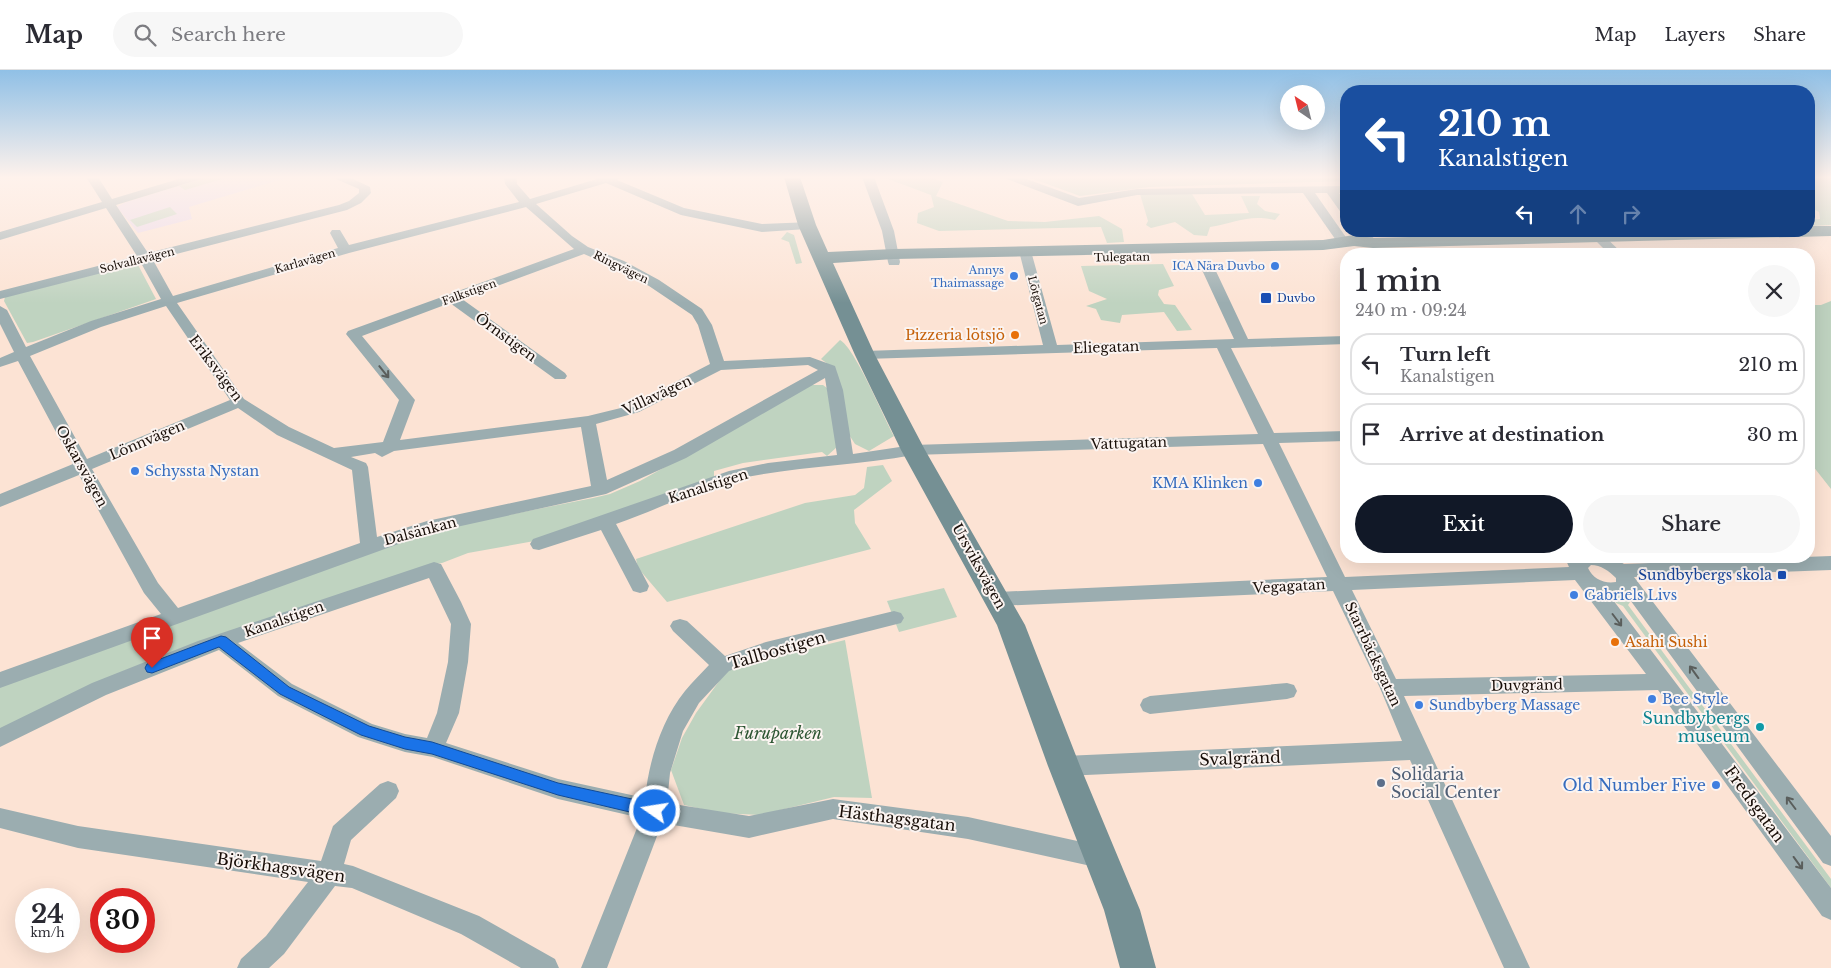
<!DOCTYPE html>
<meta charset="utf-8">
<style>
body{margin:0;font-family:"Libre Baskerville",serif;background:#f7f7f7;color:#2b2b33;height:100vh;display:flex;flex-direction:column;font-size:19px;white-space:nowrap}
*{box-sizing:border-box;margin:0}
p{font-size:16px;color:#7c7c81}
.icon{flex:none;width:28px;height:28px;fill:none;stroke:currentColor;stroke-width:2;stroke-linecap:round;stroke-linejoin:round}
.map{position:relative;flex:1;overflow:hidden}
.details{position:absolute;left:1340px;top:178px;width:475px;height:315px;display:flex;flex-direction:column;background:#fff;border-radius:20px;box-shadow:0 5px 20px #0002}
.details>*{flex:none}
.hud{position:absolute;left:1340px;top:15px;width:475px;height:152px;border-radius:20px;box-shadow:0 5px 20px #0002;background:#1a4fa0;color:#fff;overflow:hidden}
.needle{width:32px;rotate:325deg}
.controls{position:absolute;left:1280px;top:15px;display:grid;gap:10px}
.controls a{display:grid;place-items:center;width:45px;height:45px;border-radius:50%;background:#fff;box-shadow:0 5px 20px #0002;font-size:25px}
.speed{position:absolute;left:15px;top:818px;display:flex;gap:10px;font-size:25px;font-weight:700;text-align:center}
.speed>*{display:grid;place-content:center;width:65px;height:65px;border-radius:50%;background:#fff;box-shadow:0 5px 20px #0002;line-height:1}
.speed small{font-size:12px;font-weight:400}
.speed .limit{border:8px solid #d22;background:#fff;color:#111}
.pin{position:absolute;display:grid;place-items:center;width:42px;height:42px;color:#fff;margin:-51px -21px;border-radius:50% 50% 50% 0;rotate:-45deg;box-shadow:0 0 5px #0007}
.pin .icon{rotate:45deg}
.me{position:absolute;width:55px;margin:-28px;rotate:283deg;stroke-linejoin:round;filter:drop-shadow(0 0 4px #0008)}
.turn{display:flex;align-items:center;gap:18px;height:105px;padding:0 15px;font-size:22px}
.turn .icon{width:65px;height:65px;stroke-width:2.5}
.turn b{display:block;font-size:35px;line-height:42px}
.lanes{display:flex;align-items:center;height:48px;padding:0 15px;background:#0003;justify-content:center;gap:25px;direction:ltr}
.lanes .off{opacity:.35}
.round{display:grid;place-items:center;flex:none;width:52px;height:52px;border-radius:26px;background:#f7f7f7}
.summary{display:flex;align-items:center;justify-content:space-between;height:85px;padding:0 15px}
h1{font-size:30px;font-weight:600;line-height:38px}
.action{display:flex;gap:10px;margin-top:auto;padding:10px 15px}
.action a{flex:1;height:58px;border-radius:30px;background:#111827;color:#fff;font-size:20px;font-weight:600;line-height:58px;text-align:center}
.action a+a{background:#f7f7f7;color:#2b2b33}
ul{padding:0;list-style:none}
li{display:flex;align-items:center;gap:15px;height:62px;margin:0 10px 8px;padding:0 5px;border:2px solid #e1e1e2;border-radius:20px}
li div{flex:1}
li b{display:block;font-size:19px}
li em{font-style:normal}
header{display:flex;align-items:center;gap:30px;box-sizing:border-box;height:70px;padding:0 25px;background:#fff;border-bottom:1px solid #e1e1e2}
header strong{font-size:24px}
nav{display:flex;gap:28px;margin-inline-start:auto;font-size:18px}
.search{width:350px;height:45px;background:#f7f7f7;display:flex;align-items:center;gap:12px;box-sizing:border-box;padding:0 18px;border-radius:28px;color:#7c7c81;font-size:19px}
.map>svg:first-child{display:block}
.education{fill:#ead8ea}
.green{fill:#bfd3c0}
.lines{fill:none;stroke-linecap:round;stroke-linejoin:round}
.street{fill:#9badb0;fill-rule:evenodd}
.secondary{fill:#759094;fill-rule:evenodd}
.oneway{stroke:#5a5e5c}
.route{fill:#1a73e8;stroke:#114b97}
.shop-dot{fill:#3f7fe0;stroke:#fbf4f1;stroke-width:2}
.transit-dot{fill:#1a4fb4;stroke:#fbf4f1;stroke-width:2}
.food-dot{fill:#e8710a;stroke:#fbf4f1;stroke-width:2}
.culture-dot{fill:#0f9aa8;stroke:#fbf4f1;stroke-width:2}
.service-dot{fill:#5c6f8a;stroke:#fbf4f1;stroke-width:2}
.labels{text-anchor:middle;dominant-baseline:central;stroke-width:4;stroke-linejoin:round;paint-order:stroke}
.far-street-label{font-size:11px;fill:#180e08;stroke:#fbf4f1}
.far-shop-label{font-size:11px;fill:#366cbe;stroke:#fbf4f1;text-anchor:end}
.far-transit-label{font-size:11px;fill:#164399;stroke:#fbf4f1;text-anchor:start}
.food-label{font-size:14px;fill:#c56008;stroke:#fbf4f1;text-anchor:end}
.street-label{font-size:14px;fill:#180e08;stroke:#fbf4f1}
.shop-label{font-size:14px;fill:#366cbe;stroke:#fbf4f1;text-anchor:start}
.transit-label{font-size:14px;fill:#164399;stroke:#fbf4f1;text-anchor:end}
.near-street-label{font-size:16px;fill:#180e08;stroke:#fbf4f1}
.near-culture-label{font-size:16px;fill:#0d838f;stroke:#fbf4f1;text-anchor:end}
.near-park-label{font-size:16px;font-style:italic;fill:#2c5532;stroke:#fbf4f1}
.near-service-label{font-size:16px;fill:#4e5e75;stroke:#fbf4f1;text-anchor:start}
.near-shop-label{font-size:16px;fill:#366cbe;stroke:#fbf4f1;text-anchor:end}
</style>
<header>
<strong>Map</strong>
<div class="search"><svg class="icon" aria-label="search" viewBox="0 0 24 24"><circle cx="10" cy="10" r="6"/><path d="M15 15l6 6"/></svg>Search here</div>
<nav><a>Map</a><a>Layers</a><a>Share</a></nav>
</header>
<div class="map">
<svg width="1831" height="898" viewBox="0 0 1831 898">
<rect width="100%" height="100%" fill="#fce3d4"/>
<path class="education" d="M206,107H289L189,137L192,149L138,163L117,137L124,133Z"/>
<g class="green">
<path d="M208,107H219L222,109L185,120L179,116Z"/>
<path d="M883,107H930L943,112L936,126L1008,151L1045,152L1099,146L1122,159L1124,172L1107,173L1101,157L939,161L917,153L918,143L934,137L931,125Z"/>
<path d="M1028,107H1346V111L1149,117L1080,126Z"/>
<path d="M1809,107H1831V155L1809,156V150L1820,149L1819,142L1809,137Z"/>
<path d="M1140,124H1192L1205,145L1249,143L1241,126H1260L1257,134L1265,141L1280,144L1275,150C1248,144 1236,153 1210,157L1207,166L1194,165L1175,152L1151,158L1146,155L1148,151Z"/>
<path d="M170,137L177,144L137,157L130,150Z"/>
<path d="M787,162L794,165L802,193L796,194L789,172L781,169Z"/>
<path d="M137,193L156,229L33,272L27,273L4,231L5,227Z"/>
<path d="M1163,194L1174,216L1159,220L1158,225L1164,234L1175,235L1192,260L1177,261L1164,242L1122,245L1120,253L1101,250L1096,239L1086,236L1107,229L1089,221L1081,196Z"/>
<path d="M1831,231V419L1809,391V235H1821Z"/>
<path d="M840,270C855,278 884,348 894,366L869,381L855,374L846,360L836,300L821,289Z"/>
<path d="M811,315H823L827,318L837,377L827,386L822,382L743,393L714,401V407L540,470L468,483L442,493L430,494L0,662V615L427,461L593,428L610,424L640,411Z"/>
<path d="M883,395L892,411L854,440L855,453L871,479L667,532L638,498L636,489L805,433L855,425L864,418L867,397Z"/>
<path d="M944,518L957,547L899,562L887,531Z"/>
<path d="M1621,520L1630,532L1628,535L1831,809V818L1623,536L1616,533L1608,521Z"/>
<path d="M845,570L872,728L834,727L760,745L719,743L684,735L671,700L682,668L696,643L728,599Z"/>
</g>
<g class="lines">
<g class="street">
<path d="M86,107H98L112,129L185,107H203L201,109L116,135L148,183L339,135L349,131L359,123V119L336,109L334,107H349L370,117L371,123L361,133L347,140L153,190L173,226L338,178L330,163L332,160H340L349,175L519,132L505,114L504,107H516L517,114L530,129L597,109L595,107H621L617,110L684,138L762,154L811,152L813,155L807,159L762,162L681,145L606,113L536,134L572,166L588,177L624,191L659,210L702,239L712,255L724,291L810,287L835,296L843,320L853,384L913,375L1258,364L1217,278L865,289L860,288L858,285L860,282L865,281L1043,275L1019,181L1025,177L1031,181L1057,275L1234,269L1202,200L1204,197H1214L1248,269L1346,266V274L1231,278L1274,363L1346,361V371L1279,373L1345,507L1569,497L1564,486H1611L1624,494L1831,486V500L1634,507L1831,766V796L1823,793L1625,523L1610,526L1831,818V850L1822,846L1658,620L1404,626L1530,898H1504L1410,690L1064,706L1056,703L1053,696L1056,689L1064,686L1402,671L1380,618L1333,521L998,536L991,534L989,529L991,524L998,522L1327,507L1263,374L913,385C855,396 796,396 738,409C697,419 657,440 616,454L649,516L647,521L640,523L633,521L601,460L539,480L533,479L530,474L533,469L729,401L768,393L837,385L825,308L686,388L606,424L429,463L0,618V602L161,544L144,523L79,405L0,437V424L73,394L18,291L0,297V288L14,282L0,254V236L7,240L26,277L91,251L161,229L141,193L0,229V221L137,186L106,138L0,170V162L102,132ZM526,137L574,179L348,261L346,264L399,330L383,372L334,378L289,357L244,329L177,233L349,183ZM584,184L614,197L649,216L692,245L698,255L710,294L629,336L588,346L400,370L415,330L362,266L450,233L555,309H565L567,306L565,303L462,229ZM166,236L230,330L87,389L30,286L101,257ZM808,295L818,300L674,380L607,410L596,354L639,342L721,300ZM238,338L277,365L352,400L360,473L178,538L158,513L92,399ZM581,357L591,416L427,451L377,467L368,397L366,393L351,387L375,383L382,387L394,381ZM1591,495C1601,495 1609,501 1616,508V512C1604,514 1593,509 1588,498ZM1575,510L1646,604L1396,609L1352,520Z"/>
<path d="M862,107H874L894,161L900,192L899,195H889L888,192L882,161Z"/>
<path d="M1005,107H1021L1079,128L1137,119L1346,116V122L1339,123L1346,133V145L1342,144L1327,123H1315L1350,173L1344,177L1340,176L1303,123L1137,125L1078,136L1007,109Z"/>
<path d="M1355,161H1368L1376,171L1374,174H1366Z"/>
<path d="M1597,162L1601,163L1623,184H1609L1591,166Z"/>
<path d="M434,492L441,494L461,532L471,554L468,592L459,643L446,673L558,709L645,728C649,691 661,651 685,621C692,612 701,604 709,595L673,561L670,556L673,551L680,549L687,551L725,586L766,572L894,541L901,543L904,548L901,553L767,587L729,601L699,633L683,661L670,703L667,733L749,746L833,729L968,747L1100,776L1108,779L1112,787L1108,795L1100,798L968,769L833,749L749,768L662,753L607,898H581L641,748L558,729L433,687L405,682L358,667L278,626L219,580L106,625L0,677V658L92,613L198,571ZM429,508L451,554L448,592L437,643L427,668L405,664L372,654L292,614L238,573Z"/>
<path d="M1287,613L1294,615L1297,621L1294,627L1287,629L1150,644L1143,641L1140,635L1143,629L1150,626Z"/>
<path d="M388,711L396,714L399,721L396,728L351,770L344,794L353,796L479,846L555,889L559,898H521L461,864L352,818L335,816L284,884L269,898H237L241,889L266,866L308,812L78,778L0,758V738L78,756L321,791L333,756L380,714Z"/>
</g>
<path class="secondary" d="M784,107H800L816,155L828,182L894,179L1323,170L1354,165L1373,168L1619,161H1809V156H1831V166L1373,178L1354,176L1323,180L894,189L833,193L875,285L925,380L1025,555L1080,696L1140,840L1156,898H1120L1104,840L1048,696L997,555L901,380L855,285L798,155Z"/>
</g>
<defs><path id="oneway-shaft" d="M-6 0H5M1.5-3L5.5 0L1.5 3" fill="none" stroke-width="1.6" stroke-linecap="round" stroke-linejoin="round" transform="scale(1.25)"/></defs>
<g class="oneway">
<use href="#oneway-shaft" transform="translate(384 302) rotate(51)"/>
<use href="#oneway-shaft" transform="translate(1617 550) rotate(53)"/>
<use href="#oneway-shaft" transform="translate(1694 602) rotate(-126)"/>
<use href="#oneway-shaft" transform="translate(1791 733) rotate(-127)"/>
<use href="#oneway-shaft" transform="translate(1798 793) rotate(54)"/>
</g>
<linearGradient id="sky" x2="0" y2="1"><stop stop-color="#90c0e6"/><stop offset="0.46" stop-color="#fef2ec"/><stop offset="1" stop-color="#fef2ec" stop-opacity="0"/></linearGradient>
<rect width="1831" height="233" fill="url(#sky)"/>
<path class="route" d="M221,566L226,567L289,617L369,656L405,667L432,672L558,713L655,734L660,736L662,741L660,746L655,748L558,725L432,684L405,679L361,665L280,624L219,577L152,603L147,602L145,598L147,594Z"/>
<g class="shop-dot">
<circle cx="1275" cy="196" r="5"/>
<circle cx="1014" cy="206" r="5"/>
<circle cx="135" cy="401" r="5"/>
<circle cx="1258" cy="413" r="5"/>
<circle cx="1574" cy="525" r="5"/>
<circle cx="1652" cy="629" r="5"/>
<circle cx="1419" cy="635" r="5"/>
<circle cx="1716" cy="715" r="5"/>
</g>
<g class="transit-dot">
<rect x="1260" y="222" width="12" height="12" rx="2.5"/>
<rect x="1777" y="500" width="10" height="10" rx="2.5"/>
</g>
<g class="food-dot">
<circle cx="1015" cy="265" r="5"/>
<circle cx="1615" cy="572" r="5"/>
</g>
<circle class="culture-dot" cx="1760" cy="657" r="5"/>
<circle class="service-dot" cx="1381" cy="713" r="5"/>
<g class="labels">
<g class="far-street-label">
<text transform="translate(1122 187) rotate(-1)">Tulegatan</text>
<text transform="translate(137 190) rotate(-14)">Solvallavägen</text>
<text transform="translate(305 191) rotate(-16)">Karlavägen</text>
<text transform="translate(621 197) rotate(26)">Ringvägen</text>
<text transform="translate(469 222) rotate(-20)">Falkstigen</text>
<text transform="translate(1038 230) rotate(75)">Lötgatan</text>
</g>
<g class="far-shop-label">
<text x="1265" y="196">ICA Nära Duvbo</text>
<text x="1004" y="200">Annys<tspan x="1004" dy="13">Thaimassage</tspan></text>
</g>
<g class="far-transit-label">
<text x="1277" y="228">Duvbo</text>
</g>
<g class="food-label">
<text x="1005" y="265">Pizzeria lötsjö</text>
<text x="1625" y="572" text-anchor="start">Asahi Sushi</text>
</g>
<g class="street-label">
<text transform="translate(506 267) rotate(36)">Örnstigen</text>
<text transform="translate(1106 277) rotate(-2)">Eliegatan</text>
<text transform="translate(216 298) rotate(53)">Eriksvägen</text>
<text transform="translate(657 325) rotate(-25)">Villavägen</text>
<text transform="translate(147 370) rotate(-23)">Lönnvägen</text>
<text transform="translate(1129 373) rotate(-2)">Vattugatan</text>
<text transform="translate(82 396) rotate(61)">Oskarsvägen</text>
<text transform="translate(708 416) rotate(-18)">Kanalstigen</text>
<text transform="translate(420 461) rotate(-15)">Dalsänkan</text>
<text transform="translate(979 496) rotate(61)">Ursviksvägen</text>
<text transform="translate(1289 516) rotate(-3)">Vegagatan</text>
<text transform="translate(284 549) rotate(-19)">Kanalstigen</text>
<text transform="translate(1373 584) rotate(65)">Starrbäcksgatan</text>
<text transform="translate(1527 615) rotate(-1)">Duvgränd</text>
</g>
<g class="shop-label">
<text x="145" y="401">Schyssta Nystan</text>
<text x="1248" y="413" text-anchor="end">KMA Klinken</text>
<text x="1584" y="525">Gabriels Livs</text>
<text x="1662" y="629">Bee Style</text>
<text x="1429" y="635">Sundbyberg Massage</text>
</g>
<g class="transit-label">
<text x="1772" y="505">Sundbybergs skola</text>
</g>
<g class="near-street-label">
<text transform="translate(777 580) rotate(-16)">Tallbostigen</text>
<text transform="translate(1240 688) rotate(-2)">Svalgränd</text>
<text transform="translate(1755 734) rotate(54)">Fredsgatan</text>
<text transform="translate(897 748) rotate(7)">Hästhagsgatan</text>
<text transform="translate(281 797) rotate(8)">Björkhagsvägen</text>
</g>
<g class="near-culture-label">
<text x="1750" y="648">Sundbybergs<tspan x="1750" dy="18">museum</tspan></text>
</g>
<g class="near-park-label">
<text x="778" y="663">Furuparken</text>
</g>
<g class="near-service-label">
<text x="1391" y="704">Solidaria<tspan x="1391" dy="18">Social Center</tspan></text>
</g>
<g class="near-shop-label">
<text x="1706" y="715">Old Number Five</text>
</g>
</g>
</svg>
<div class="controls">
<a><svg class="needle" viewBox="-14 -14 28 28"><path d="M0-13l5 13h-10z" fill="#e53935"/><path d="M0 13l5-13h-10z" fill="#7c7c81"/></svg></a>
</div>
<div class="speed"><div>24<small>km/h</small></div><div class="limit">30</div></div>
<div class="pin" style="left:152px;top:598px;background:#d93025"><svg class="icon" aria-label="arrive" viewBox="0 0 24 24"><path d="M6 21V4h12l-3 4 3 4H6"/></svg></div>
<svg class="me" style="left:655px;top:741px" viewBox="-20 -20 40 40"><circle r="17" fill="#1a73e8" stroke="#fff" stroke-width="3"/><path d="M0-11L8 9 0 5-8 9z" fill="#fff"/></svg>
<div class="hud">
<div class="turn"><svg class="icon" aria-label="left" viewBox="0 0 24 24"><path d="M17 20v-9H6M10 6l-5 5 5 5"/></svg><div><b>210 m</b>Kanalstigen</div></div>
<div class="lanes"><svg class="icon" aria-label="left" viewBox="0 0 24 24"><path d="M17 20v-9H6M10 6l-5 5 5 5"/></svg><svg class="icon off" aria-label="ahead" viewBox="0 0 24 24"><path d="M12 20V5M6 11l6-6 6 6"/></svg><svg class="icon off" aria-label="right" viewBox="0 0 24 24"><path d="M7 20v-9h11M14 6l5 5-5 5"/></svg></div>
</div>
<section class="details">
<div class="summary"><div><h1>1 min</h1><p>240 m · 09:24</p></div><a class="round"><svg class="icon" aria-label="close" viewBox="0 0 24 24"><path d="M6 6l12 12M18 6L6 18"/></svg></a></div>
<ul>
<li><svg class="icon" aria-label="left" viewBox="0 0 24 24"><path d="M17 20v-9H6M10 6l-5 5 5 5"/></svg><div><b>Turn left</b><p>Kanalstigen</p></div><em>210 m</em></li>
<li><svg class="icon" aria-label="arrive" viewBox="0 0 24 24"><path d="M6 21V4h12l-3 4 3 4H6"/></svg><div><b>Arrive at destination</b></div><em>30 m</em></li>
</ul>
<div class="action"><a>Exit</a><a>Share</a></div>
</section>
</div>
